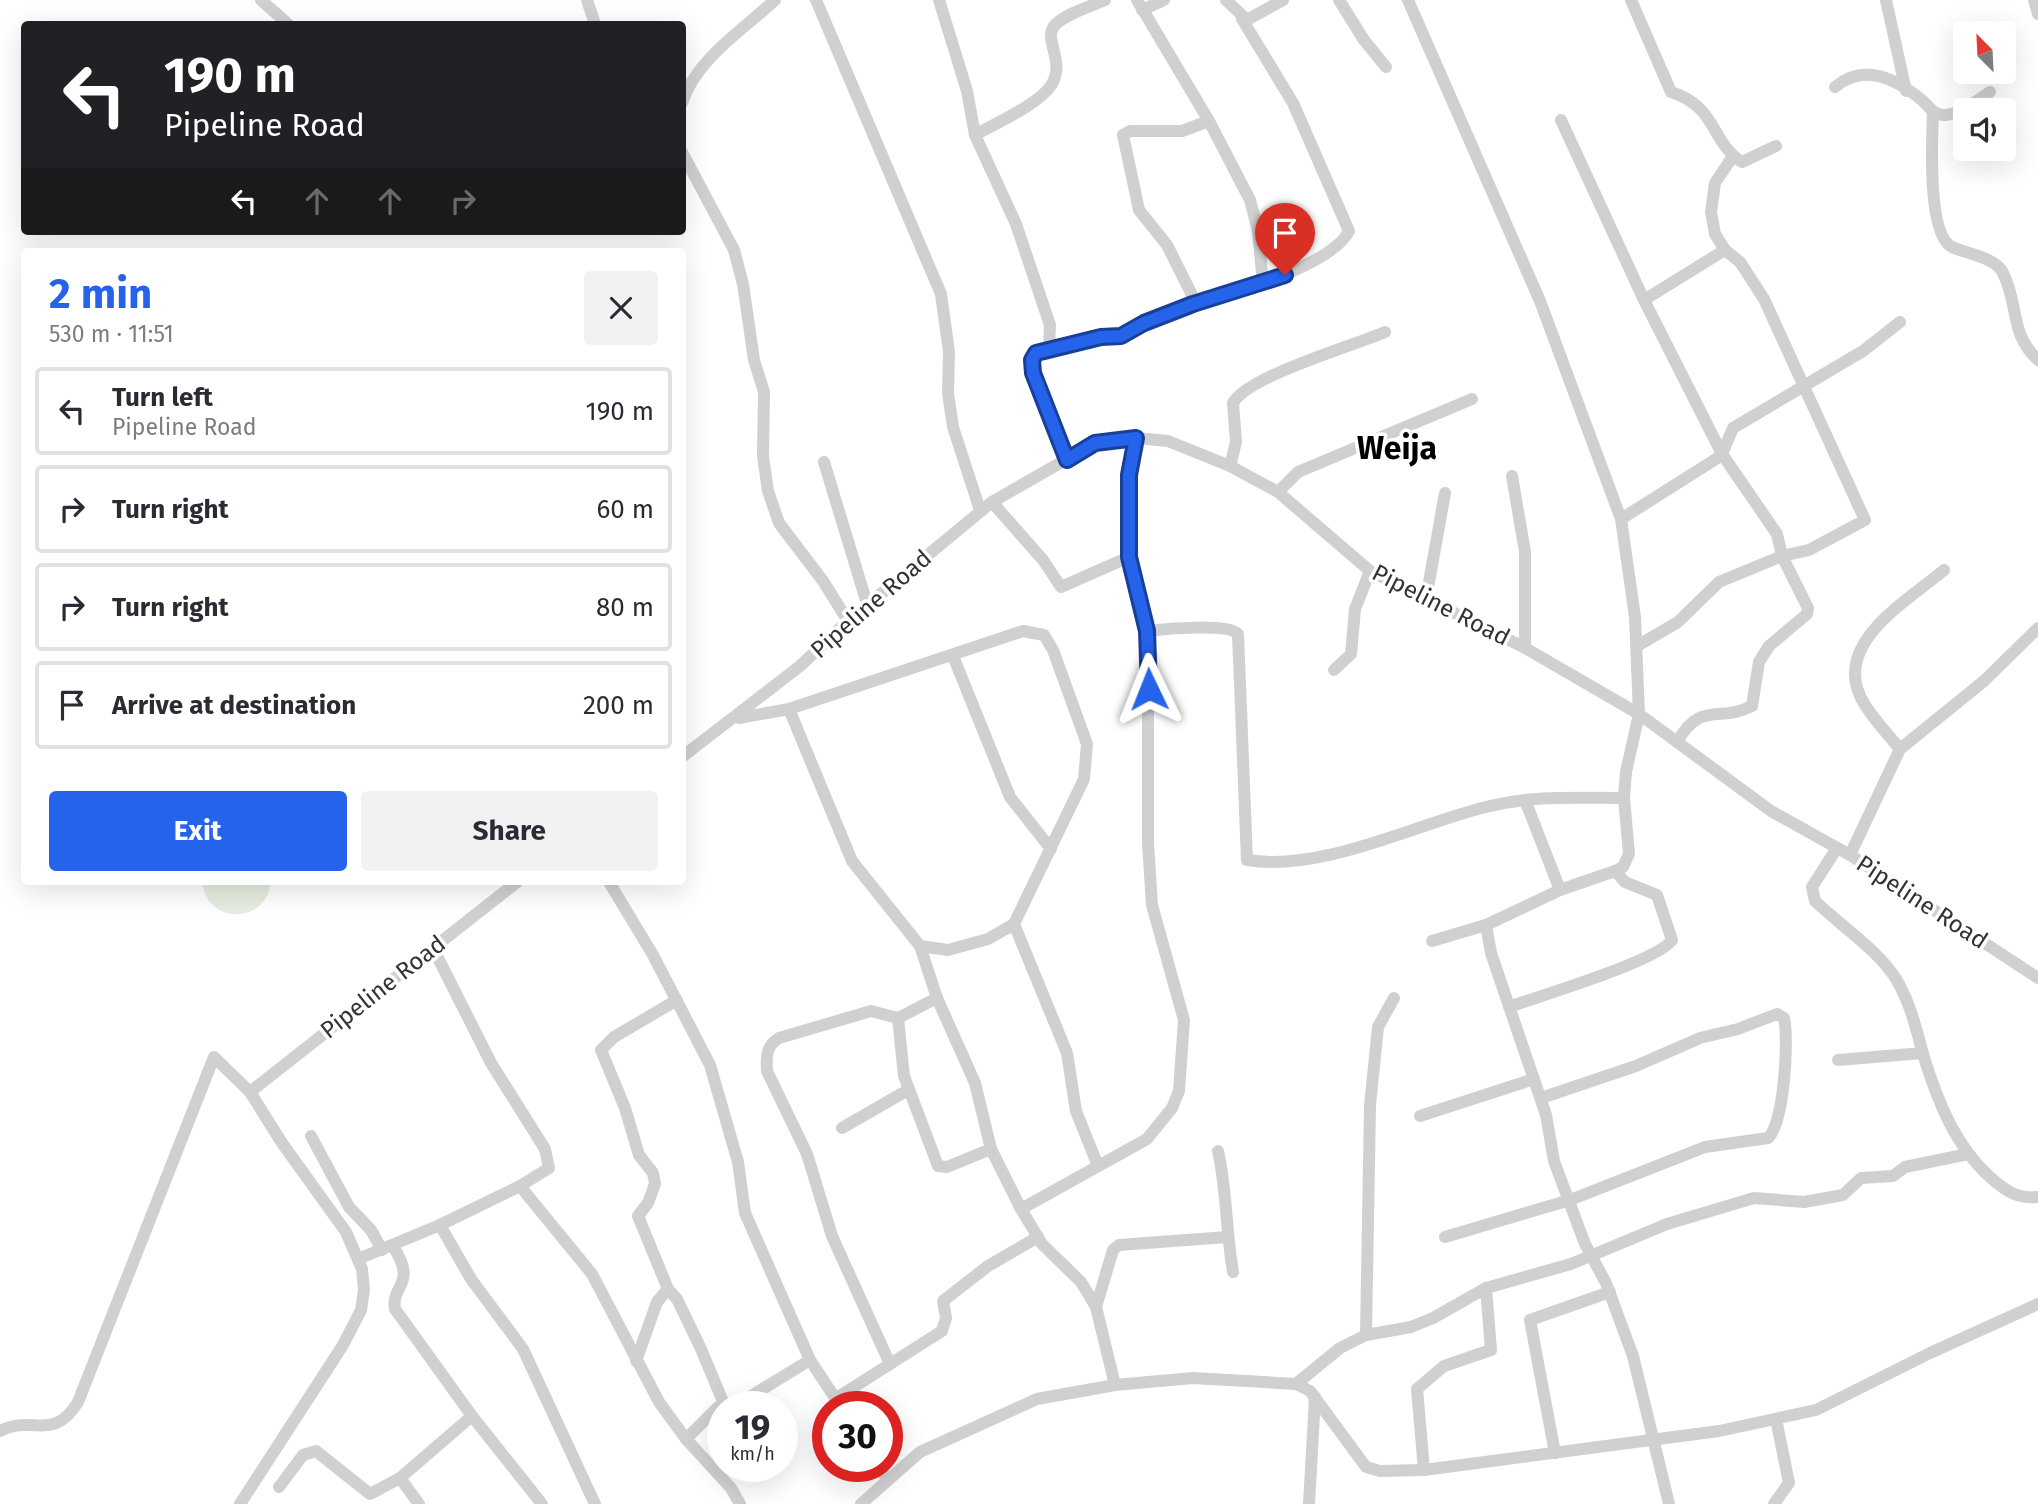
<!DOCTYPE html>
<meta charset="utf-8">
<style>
body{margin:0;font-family:"Fira Sans",sans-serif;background:#f2f2f3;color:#2b2b33;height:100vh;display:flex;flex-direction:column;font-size:26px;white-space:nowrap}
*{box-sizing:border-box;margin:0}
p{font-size:23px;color:#7c7c81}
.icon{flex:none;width:38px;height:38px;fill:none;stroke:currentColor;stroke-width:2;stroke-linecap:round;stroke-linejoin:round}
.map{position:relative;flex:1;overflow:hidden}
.details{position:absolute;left:21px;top:248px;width:665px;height:637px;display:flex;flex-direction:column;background:#fff;border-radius:7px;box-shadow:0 7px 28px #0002}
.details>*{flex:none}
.top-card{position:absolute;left:21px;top:21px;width:665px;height:214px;border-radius:7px;box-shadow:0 7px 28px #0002;background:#202124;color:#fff;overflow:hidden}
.needle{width:46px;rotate:336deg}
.tools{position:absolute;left:1953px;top:21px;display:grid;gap:14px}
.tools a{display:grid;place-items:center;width:63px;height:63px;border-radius:7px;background:#fff;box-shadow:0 7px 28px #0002;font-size:35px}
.speed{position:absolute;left:707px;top:1391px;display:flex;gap:14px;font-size:35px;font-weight:700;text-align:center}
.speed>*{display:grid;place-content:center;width:91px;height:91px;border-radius:50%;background:#fff;box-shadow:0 7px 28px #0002;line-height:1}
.speed small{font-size:18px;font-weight:400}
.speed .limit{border:10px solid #d22;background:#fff;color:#111}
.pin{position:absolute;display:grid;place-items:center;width:60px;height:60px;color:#fff;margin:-72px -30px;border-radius:50% 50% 50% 0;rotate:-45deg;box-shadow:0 0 7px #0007}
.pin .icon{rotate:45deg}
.me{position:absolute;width:77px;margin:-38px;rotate:358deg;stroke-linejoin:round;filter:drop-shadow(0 0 5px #0008)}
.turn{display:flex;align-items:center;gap:24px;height:147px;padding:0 28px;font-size:32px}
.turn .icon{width:91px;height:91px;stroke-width:2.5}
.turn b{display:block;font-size:49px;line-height:60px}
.lanes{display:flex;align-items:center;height:66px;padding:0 28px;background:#0003;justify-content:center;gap:35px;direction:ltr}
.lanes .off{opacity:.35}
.round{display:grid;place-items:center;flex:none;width:74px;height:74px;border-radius:7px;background:#f2f2f3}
.headline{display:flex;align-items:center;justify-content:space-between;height:119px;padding:0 28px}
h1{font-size:42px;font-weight:700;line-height:52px;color:#2563eb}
.primary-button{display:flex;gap:14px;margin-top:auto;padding:14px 28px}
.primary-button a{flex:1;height:80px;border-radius:7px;background:#2563eb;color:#fff;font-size:28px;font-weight:700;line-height:80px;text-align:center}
.primary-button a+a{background:#f2f2f3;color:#2b2b33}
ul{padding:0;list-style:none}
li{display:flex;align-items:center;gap:21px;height:88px;margin:0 14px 10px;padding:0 14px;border:4px solid #e1e1e2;border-radius:7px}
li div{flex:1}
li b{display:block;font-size:26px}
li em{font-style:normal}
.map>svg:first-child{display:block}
.green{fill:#e6ecdf}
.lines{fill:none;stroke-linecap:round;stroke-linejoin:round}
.minor{stroke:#d0d0d0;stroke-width:12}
.route-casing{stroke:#184099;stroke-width:18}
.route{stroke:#2563eb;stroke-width:12}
.labels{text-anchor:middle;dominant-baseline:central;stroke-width:7;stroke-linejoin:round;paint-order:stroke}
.street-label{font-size:24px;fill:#333;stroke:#fff}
.district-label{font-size:32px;font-weight:bold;fill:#000;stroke:#fff}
</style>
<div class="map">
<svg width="2038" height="1504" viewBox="0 0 2038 1504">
<rect width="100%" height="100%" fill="#fff"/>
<path class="green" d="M202,882H271C266,925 207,925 202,882Z"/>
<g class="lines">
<g class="minor">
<path d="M261,0L288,24"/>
<path d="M587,0L595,24"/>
<path d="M816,0L941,294L949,352L948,393L953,427L980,510"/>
<path d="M939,0L967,91L975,135L1016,224L1050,325L1049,349"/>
<path d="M1226,0L1247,20L1283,0"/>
<path d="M1339,0L1364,40L1386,67"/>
<path d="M1408,0L1540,301L1621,519L1635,617L1639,714L1626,772L1624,798L1629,854L1623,867L1615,871L1560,890L1486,925L1491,953L1546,1115L1554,1161L1585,1244L1606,1283L1633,1356L1669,1504"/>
<path d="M1631,0L1671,92C1718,107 1710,142 1742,162L1776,146"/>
<path d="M1886,0L1906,91"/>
<path d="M2034,0L2038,14"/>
<path d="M1142,10L1164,0"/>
<path d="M1242,19L1293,103L1349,231C1338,254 1287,274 1263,284"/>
<path d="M1835,87C1864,62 1897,79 1923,101C1930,108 1935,116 1946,115C1961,113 1977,101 1990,92"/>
<path d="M682,103C696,59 743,30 775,0"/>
<path d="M1933,112C1932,139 1927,234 1952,247C1967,254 1995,257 2003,273C2019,304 2009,333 2038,360"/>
<path d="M1561,120L1644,300L1722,454L1777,534L1782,556L1808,608L1807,614L1769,646L1759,662L1752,706C1719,723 1701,700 1677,742"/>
<path d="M975,135C996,123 1040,104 1052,84C1066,59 1041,38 1056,24C1068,13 1089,7 1105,0"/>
<path d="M682,152L734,250L743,284L754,360L764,392L763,456L768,491L779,523L823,581L848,621"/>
<path d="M1644,300L1725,250"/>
<path d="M1193,304L1191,293L1167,245L1139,210L1123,135L1130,131H1182L1209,121"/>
<path d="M1067,460L1033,373L1032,360L1036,353L1101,337L1121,336L1144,323L1193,304L1263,284L1258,231L1250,200L1209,121L1137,0"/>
<path d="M824,462L868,607"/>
<path d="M1230,466L1236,442L1233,403C1248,376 1353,346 1385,332"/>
<path d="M1512,476L1525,552V648"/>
<path d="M1278,492L1298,472L1472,399"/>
<path d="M992,502L1043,560L1061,587L1129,557"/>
<path d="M1621,519L1716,459L1722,454L1733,428L1863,351L1900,322"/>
<path d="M1426,599L1445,493"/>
<path d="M1148,631C1164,629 1228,623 1238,634L1247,860C1323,872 1413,825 1486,807C1533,795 1575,798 1624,798"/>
<path d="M1637,646L1678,622L1719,582L1782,556L1809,550L1865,520L1764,299L1740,262L1725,250L1715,234L1711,212L1715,183L1733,156"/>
<path d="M953,656L1010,797L1051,849"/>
<path d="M1334,670L1351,654L1355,609L1370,571"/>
<path d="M789,709L852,861L920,946L937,998L975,1083L991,1149L1021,1209L1042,1244L1081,1282L1096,1307L1115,1385"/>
<path d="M739,718L789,709L1023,631L1044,635L1053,650L1087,744L1084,779L1014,924L988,939L948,950L920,946"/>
<path d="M1900,749C1887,733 1870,716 1861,698C1833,642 1909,600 1944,570"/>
<path d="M682,757L800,666L848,621L992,502L1095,443L1136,438L1168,441L1230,466L1278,492L1370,571L1525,648L1639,714L1771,811L1850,855L2038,978"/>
<path d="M1525,800L1560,890"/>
<path d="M1837,848L1812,887L1815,901C1841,926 1877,949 1896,979C1910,1002 1916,1028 1923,1054C1937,1100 1955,1146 1991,1178C2006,1191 2017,1199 2038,1197"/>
<path d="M1850,855L1900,749L1984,681L2038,628"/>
<path d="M609,882L653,955L710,1065L738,1162L745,1213L810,1360L841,1407"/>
<path d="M1014,924L1067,1053L1076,1111L1098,1166"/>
<path d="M1432,941L1486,925"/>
<path d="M937,998L898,1018L904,1076L938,1166L947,1167L991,1149"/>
<path d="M677,1000L614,1037L601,1050L625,1108L639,1155L653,1173L655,1184L648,1203L638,1216L668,1289L677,1299L701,1349L724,1404"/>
<path d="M1509,1007C1539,996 1658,961 1672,940L1657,895L1625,882L1615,871"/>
<path d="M1838,1060L1923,1053"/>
<path d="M250,1092L517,882"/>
<path d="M1420,1116L1534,1079"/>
<path d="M842,1128L908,1090"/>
<path d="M311,1136L349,1207L371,1230L382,1250"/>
<path d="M1218,1151C1227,1191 1226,1232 1233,1272"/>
<path d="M520,1186L592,1274L659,1402L686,1439L731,1488L740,1504"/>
<path d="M1021,1209L1147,1139L1172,1108L1179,1091L1184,1020L1152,905L1148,843V631L1129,557V475L1136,438"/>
<path d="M440,1225L471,1279L523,1349L595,1504"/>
<path d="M1445,1237L1570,1200L1705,1147L1768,1138C1784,1124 1789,1040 1784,1018L1777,1014L1738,1029L1700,1038L1636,1066L1541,1098"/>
<path d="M393,1246C418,1286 391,1283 395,1309L472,1416L542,1504"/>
<path d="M358,1259L440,1225L520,1186L549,1168L545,1149L491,1063L433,948"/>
<path d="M1096,1307L1113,1250L1119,1245L1227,1237"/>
<path d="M1366,1335L1411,1327L1433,1318L1486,1288L1571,1264L1667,1224L1754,1198L1804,1202L1843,1195L1861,1178L1893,1176L1905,1167L1968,1154"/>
<path d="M636,1361L657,1302L668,1289"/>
<path d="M890,1364L832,1236L807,1154L767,1071C766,1057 766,1046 779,1038L871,1011L898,1018"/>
<path d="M1296,1384L1340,1348L1366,1335L1370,1105L1378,1027L1394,998"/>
<path d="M835,1399L942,1331L946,1318L943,1301L988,1266L1038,1237"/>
<path d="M0,1431C32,1414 53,1443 78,1402L214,1057L250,1092L282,1143L346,1232L362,1269L364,1290L361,1310L343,1345L240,1504"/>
<path d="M686,1439L718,1407L743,1401L810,1360"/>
<path d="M1555,1453L1530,1320L1610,1292"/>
<path d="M879,1466L887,1479"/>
<path d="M1424,1470L1417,1389L1444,1366L1491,1350L1486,1288"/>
<path d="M400,1478L419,1504"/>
<path d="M279,1487L303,1455L316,1451L370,1494L400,1478L472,1416"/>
<path d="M861,1504L920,1452L1037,1399L1115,1385L1193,1378L1296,1384L1310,1391L1366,1467L1380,1471L1424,1470L1719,1431L1816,1410L1930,1353L2038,1304"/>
<path d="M1309,1504L1315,1397"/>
<path d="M1774,1504L1789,1483L1776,1419"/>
</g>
</g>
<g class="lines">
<g class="route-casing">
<path id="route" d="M1149,689L1147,631L1129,557V475L1136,438L1095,443L1067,460L1033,373L1032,360L1036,353L1101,337L1121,336L1144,323L1193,304L1285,275"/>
</g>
<use href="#route" class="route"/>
</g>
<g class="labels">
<g class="street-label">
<text transform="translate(871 604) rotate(-41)">Pipeline Road</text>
<text transform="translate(1441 605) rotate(27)">Pipeline Road</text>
<text transform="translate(1922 902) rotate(33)">Pipeline Road</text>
<text transform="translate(383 987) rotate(-38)">Pipeline Road</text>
</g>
<g class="district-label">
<text x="1397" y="448">Weija</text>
</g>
</g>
</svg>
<div class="tools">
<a><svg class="needle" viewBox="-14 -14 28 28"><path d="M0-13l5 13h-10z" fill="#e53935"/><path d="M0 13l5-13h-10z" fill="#7c7c81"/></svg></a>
<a><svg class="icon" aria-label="sound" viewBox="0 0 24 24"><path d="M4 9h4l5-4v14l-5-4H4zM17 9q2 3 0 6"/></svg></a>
</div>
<div class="speed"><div>19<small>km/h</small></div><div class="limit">30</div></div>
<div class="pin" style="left:1285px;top:275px;background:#d93025"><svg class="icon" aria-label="arrive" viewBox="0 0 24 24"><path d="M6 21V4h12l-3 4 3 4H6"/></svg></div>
<svg class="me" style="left:1149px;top:689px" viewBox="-20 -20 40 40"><path d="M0-17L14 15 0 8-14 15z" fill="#2563eb" stroke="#fff" stroke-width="4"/></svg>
<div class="top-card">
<div class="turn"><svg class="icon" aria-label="left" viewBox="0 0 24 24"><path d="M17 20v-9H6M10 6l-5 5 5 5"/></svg><div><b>190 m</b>Pipeline Road</div></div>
<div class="lanes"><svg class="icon" aria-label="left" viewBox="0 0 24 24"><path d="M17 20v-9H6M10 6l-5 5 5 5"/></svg><svg class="icon off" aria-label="ahead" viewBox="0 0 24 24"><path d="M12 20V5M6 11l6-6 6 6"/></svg><svg class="icon off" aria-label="ahead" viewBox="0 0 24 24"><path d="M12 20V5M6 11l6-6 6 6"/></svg><svg class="icon off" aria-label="right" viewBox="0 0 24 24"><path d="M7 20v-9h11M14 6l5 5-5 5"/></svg></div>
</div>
<section class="details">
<div class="headline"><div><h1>2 min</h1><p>530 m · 11:51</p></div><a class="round"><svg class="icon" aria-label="close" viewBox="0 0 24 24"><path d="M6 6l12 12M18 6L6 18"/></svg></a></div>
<ul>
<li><svg class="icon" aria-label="left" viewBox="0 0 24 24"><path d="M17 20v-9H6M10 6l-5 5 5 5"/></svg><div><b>Turn left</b><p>Pipeline Road</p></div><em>190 m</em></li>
<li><svg class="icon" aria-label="right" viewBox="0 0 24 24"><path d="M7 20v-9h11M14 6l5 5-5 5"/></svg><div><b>Turn right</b></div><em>60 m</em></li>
<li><svg class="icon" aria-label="right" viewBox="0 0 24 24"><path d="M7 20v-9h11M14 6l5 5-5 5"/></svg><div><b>Turn right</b></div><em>80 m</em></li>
<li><svg class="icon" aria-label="arrive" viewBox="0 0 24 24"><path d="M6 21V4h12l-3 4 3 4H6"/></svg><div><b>Arrive at destination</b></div><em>200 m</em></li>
</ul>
<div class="primary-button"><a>Exit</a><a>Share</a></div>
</section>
</div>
